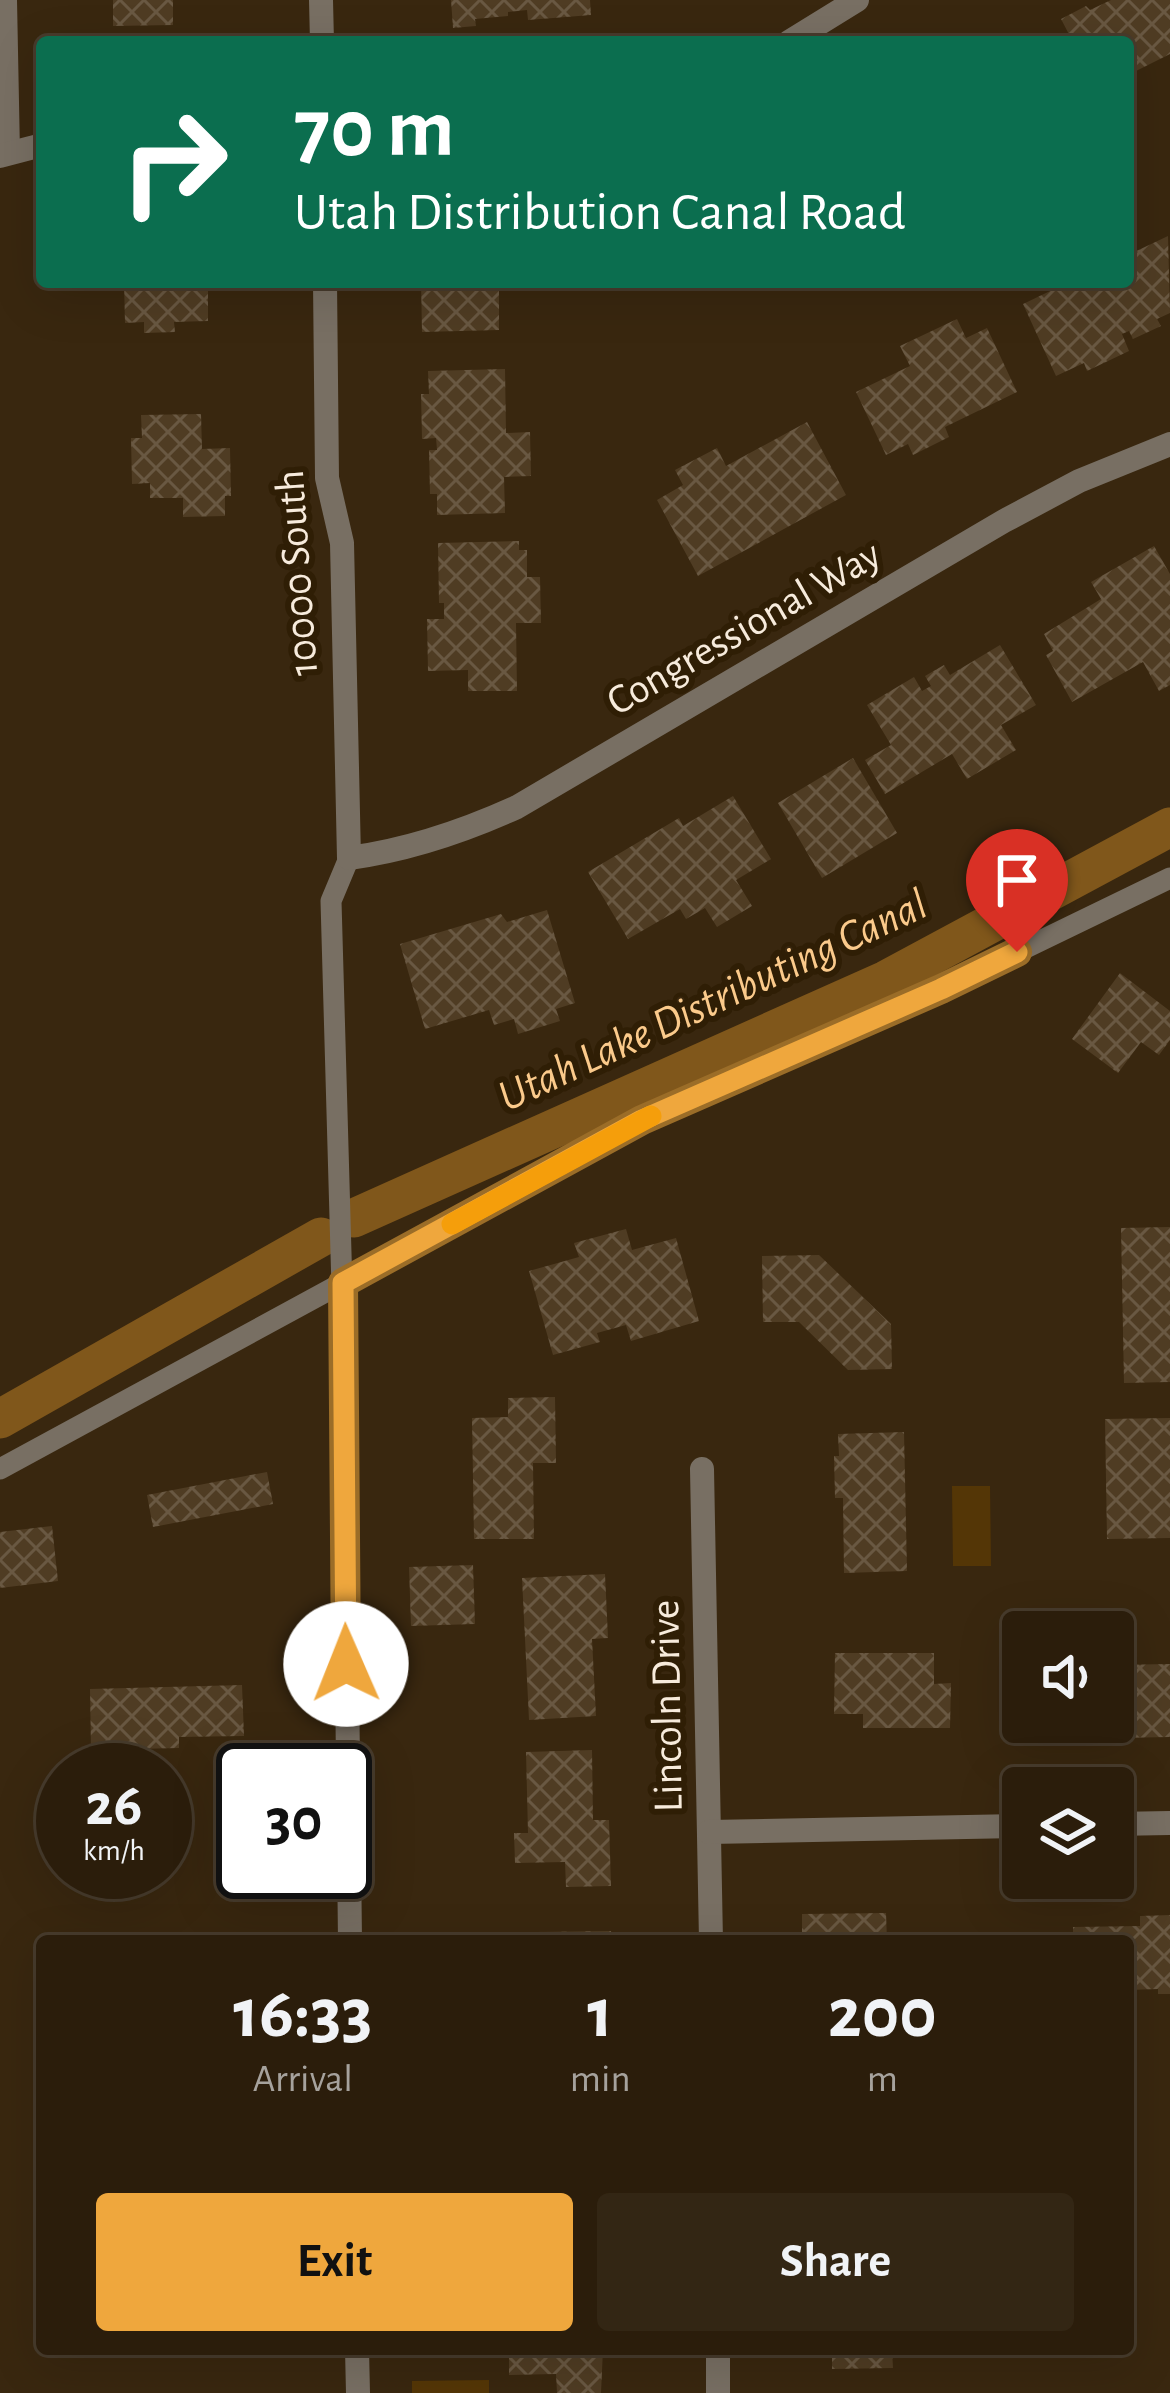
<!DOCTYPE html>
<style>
body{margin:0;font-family:"Alegreya Sans",sans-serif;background:#332614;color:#f1f3f6;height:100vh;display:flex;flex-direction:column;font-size:45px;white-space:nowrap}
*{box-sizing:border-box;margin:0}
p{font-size:39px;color:#a6a29d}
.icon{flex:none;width:66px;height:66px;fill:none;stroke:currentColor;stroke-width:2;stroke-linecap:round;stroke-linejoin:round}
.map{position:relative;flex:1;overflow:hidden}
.sheet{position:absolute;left:36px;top:1935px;width:1098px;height:420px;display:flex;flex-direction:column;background:#2b1d0b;border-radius:12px;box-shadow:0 12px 48px #0002,0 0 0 3px #473b2c}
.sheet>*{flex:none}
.guide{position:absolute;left:36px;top:36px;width:1098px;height:252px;border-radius:12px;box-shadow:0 12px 48px #0002,0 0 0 3px #473b2c;background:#0b6e4f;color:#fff;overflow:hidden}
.controls{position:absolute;left:1002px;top:1611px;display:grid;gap:24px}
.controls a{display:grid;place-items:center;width:132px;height:132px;border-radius:12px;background:#2b1d0b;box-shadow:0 12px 48px #0002,0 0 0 3px #473b2c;font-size:60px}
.speed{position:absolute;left:36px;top:1743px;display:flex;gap:24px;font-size:60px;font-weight:700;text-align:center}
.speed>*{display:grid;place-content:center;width:156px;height:156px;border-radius:50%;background:#2b1d0b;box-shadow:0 12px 48px #0002,0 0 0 3px #473b2c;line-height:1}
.speed small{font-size:30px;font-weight:400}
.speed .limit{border:6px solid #111;border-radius:18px;background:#fff;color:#111}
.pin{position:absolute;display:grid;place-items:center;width:102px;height:102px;color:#fff;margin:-123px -51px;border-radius:50% 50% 50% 0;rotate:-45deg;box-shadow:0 0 12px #0007}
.pin .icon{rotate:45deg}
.me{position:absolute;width:132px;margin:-66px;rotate:359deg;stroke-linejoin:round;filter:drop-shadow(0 0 9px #0008)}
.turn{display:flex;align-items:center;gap:42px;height:252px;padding:0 60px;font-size:54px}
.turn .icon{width:156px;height:156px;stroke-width:2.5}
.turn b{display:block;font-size:84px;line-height:102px}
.eta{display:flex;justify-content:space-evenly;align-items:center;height:204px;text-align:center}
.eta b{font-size:72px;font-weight:600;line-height:84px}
.primary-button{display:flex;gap:24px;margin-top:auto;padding:24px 60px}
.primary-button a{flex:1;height:138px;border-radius:12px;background:#efa73d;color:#111;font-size:48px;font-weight:600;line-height:138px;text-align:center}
.primary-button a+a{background:#332614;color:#f1f3f6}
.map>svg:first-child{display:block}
.green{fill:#543606}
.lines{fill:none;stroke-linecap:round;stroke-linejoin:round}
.canal{stroke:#80571b;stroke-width:39}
.building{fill:url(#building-cross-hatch)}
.lane{stroke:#786f63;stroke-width:21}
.street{stroke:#786f63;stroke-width:24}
.route-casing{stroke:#9b6d28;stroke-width:30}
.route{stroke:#efa73d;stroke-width:21}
.slow{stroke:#f59e0b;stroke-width:21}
.labels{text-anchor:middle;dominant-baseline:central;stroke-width:12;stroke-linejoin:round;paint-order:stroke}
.street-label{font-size:42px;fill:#f7ebdc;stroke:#2f1e05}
.water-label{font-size:45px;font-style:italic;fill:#fbca8b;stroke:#2f1e05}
</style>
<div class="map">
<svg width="1170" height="2393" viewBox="0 0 1170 2393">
<defs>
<pattern id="building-cross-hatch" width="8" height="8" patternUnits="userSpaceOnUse" patternTransform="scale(3)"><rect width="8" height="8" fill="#4f3c23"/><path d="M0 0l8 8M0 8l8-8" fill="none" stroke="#695842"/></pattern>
</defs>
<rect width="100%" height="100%" fill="#39270f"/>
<g class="green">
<path d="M952,1486H990L991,1566H953Z"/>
<path d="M489,2380V2393H412V2381Z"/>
</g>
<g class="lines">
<g class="canal">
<path d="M354,1218L886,980L1170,827"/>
<path d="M0,1419L321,1237"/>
</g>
</g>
<g class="building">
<path d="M113,0H173V25L113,26Z"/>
<path d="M451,0H590L591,15L528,20L527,10L508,12V16L475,19L476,26L453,28Z"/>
<path d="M1111,0H1170V54L1128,75V42H1073L1061,19L1086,6L1090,10Z"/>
<path d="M1168,236L1170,313L1157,319L1161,326L1133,339L1129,331L1122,334L1129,351L1087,371L1084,363L1056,376L1023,304L1069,282H1128V255Z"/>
<path d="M124,282H208V321L174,322L175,332L144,333V322L125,323Z"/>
<path d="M421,282H504V290L499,291V330L422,332Z"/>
<path d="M957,319L966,338L987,328L1017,392L945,427L949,437L913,455L908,444L886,455L856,392L910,366L900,346Z"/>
<path d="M505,369L506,433L530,432L531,476L504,477L505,513L437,515V494H430L429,450H437L436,438L422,439L421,394H429L428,371Z"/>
<path d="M201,414L202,449L230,448L231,496H225V516L183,517V498H150V483L132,484L131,438H142L141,415Z"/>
<path d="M807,422L846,495L698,576L657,500L683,485L675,470L717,448L726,466Z"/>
<path d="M519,541V550H527V577H540L541,623H516L517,691H468V670L428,671L427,619H444V603H439L438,543Z"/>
<path d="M1154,546L1170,574V685L1159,691L1143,662L1072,702L1046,655L1053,651L1044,634L1101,599L1091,582Z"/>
<path d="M1000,645L1036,705L1001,725L1016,750L967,779L952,754L885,794L865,760L891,745L867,705L914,677L922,691L931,686L925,676L944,665L950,675Z"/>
<path d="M853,758L897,833L822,878L778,803Z"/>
<path d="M733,796L771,859L736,880L752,906L717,927L705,908L686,919L680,909L628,939L588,872L679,818L683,826Z"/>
<path d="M547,910L575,1003L556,1009L560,1021L518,1034L514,1019L494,1025L489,1010L425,1029L400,944L501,914L507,922Z"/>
<path d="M1120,973L1170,1011V1040L1159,1055L1141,1042L1118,1073L1072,1039Z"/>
<path d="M1170,1227V1382L1124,1383L1121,1228Z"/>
<path d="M626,1229L632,1250L676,1238L699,1321L631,1341L626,1325L597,1333L600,1342L553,1355L529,1271L579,1257L574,1243Z"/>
<path d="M819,1255L891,1324L892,1369L848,1370L799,1322H763L762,1256Z"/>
<path d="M555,1397L556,1463H533L534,1539H474L472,1418L508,1417V1398Z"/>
<path d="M1170,1418V1538L1107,1539L1105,1419Z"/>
<path d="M904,1432L907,1571L844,1573L843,1498H835L834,1456H839L838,1434Z"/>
<path d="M267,1472L273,1504L153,1527L147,1495Z"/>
<path d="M52,1526L58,1581L0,1588V1532Z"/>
<path d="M473,1565L475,1624L411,1626L409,1567Z"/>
<path d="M605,1574L608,1638L592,1639L596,1716L529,1720L522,1578Z"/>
<path d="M835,1653H934V1684L951,1683L950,1728H863V1714H834Z"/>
<path d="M1170,1664V1737L1119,1738L1118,1723H1113V1665Z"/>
<path d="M242,1685L244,1736L179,1737V1748L91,1750L90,1689Z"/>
<path d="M592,1750L593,1820H609L611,1886L566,1887L565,1862L515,1863L514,1833H528L526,1752Z"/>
<path d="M886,1913L887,1941H802V1914Z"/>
<path d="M1170,1915V1994H1158V1989L1128,1990V1941H1073V1927L1140,1926V1916Z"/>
<path d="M611,1931L612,1941H538V1932Z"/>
<path d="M520,2349H603L601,2393H557L556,2374L509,2375V2352L520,2351Z"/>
<path d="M832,2349H892L893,2368L832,2369Z"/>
</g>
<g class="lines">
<g class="lane">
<path d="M343,1323L331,901L349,858"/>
<path d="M0,1469L642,1120L941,989L1170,878"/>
</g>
<g class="street">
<path d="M5,0L8,153"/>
<path d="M321,0L322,42"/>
<path d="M789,42L857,0"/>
<path d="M0,156L42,145"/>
<path d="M325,282L327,478L342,543L349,858C409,850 462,832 517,807L1004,521L1079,481L1170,444"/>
<path d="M343,1323L350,1941"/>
<path d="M702,1469L711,1941"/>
<path d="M1113,1824L1170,1823"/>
<path d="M709,1832L1023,1826"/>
<path d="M357,2349L358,2393"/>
<path d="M718,2349V2393"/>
</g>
</g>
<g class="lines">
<g class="route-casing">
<path id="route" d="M346,1664L343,1283L642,1120L941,989L1017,952"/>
</g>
<use href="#route" class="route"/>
<path class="slow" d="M452,1224L651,1116"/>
</g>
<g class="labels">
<g class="street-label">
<text transform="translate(297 573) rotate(-94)">10000 South</text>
<text transform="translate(744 628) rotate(-30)">Congressional Way</text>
<text transform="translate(667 1706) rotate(-91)">Lincoln Drive</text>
</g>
<g class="water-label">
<text transform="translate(713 1001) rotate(-25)">Utah Lake Distributing Canal</text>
</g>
</g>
</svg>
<div class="controls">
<a><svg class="icon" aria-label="sound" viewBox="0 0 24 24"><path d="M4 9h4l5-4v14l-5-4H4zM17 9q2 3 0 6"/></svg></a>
<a><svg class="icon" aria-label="layers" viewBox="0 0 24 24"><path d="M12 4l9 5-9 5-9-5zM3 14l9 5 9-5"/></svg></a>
</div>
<div class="speed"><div>26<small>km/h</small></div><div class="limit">30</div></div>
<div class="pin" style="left:1017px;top:952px;background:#d93025"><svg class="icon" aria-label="arrive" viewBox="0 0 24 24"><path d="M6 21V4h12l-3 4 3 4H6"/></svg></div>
<svg class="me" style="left:346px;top:1664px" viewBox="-20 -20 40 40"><circle r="19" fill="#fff"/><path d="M0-13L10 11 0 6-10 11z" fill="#efa73d"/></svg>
<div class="guide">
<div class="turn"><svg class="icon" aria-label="right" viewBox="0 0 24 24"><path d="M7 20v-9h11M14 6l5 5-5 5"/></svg><div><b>70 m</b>Utah Distribution Canal Road</div></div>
</div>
<section class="sheet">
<div class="eta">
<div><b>16:33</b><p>Arrival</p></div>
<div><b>1</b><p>min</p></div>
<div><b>200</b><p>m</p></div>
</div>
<div class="primary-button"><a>Exit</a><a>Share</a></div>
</section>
</div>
